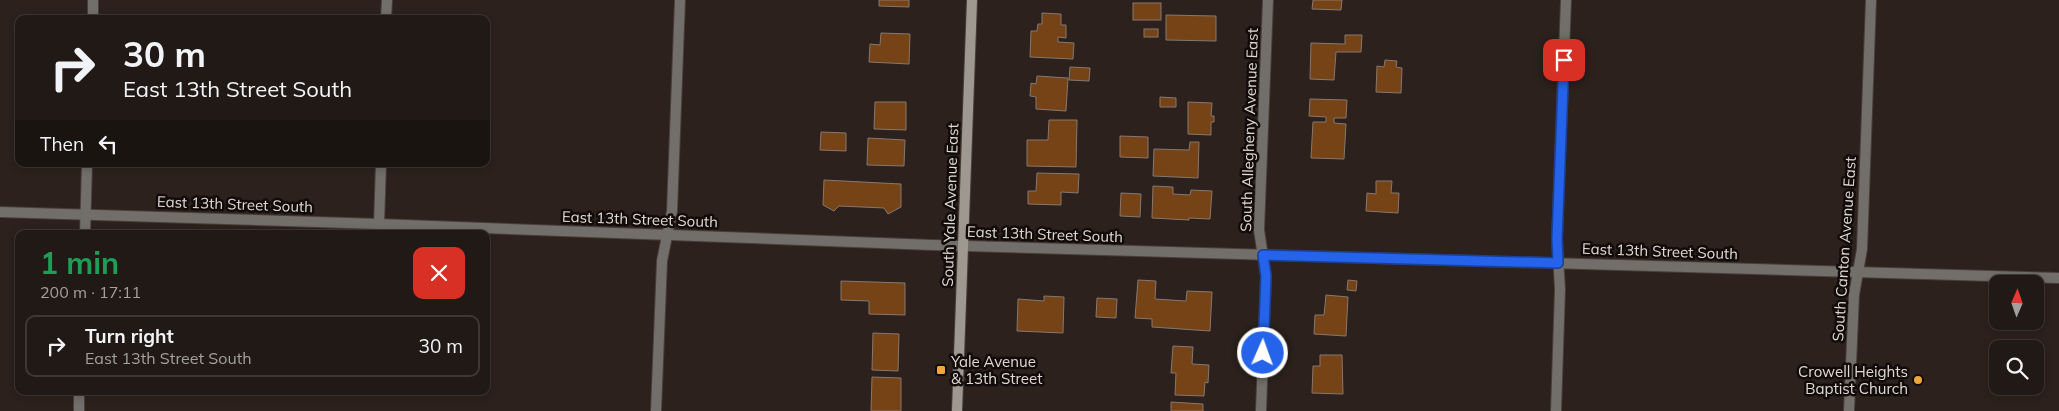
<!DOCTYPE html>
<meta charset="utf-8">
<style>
body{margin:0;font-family:Mulish,sans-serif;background:#29221e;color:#f1f3f6;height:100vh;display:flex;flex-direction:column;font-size:19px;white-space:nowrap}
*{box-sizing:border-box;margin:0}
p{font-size:16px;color:#a2a0a0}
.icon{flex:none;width:28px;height:28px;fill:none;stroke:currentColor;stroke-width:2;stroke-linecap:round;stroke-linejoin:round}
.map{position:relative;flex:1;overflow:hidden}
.side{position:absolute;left:15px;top:230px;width:475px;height:165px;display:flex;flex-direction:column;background:#211915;border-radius:10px;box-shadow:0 2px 8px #0003,0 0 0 1px #3e3834}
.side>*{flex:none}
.hud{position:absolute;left:15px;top:15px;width:475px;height:152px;border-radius:10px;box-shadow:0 2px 8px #0003,0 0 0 1px #3e3834;background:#211915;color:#f1f3f6;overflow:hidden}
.needle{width:32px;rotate:2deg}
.controls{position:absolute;left:1989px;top:275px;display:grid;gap:10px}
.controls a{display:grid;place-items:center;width:55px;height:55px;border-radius:10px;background:#211915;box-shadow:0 2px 8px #0003,0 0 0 1px #3e3834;font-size:25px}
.pin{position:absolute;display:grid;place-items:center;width:42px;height:42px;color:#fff;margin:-21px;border-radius:10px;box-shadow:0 2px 8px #0006}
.me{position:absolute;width:55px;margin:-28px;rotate:2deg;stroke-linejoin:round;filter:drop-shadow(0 0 4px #0008)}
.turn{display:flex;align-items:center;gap:18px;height:105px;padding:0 25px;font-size:22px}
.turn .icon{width:65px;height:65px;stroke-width:2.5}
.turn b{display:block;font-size:35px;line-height:42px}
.then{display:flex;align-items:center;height:48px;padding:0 25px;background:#0003;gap:10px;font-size:19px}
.round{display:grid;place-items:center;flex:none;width:52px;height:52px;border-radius:10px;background:#29221e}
.headline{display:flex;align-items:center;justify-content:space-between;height:85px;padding:0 25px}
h1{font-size:30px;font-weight:700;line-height:38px;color:#1e9e55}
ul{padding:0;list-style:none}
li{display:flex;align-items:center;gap:15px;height:62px;margin:0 10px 8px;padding:0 15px;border:2px solid #3e3834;border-radius:10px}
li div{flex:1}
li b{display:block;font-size:19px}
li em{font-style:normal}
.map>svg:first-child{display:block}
.building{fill:#764317;stroke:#857870}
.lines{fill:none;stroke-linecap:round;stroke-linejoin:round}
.minor-casing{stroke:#493e39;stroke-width:12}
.secondary-casing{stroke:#493e39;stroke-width:12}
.minor{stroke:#726e69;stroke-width:10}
.secondary{stroke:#9f9891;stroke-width:10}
.route-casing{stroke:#184099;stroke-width:12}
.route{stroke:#2563eb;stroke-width:9}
.poi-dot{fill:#eea73d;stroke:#110c0a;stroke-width:2}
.labels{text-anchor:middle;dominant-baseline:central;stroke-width:5;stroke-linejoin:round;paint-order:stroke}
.street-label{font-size:15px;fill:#e0d8d4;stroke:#110c0a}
.poi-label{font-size:15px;fill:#e0d8d4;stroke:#110c0a;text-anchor:start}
</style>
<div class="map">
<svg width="2059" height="411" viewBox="0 0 2059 411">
<rect width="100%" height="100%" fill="#2c211c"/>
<g class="building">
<path d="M879,0H909V7L879,6Z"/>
<path d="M1313,0H1342L1341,10L1312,9Z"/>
<rect x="1133" y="3" width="28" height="17"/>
<path d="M1042,13L1061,14V25H1066V38L1058,37V42L1074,43L1073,59L1030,57L1031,31H1037L1038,24H1042Z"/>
<path d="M1166,15L1216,16V41L1166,40Z"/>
<rect x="1144" y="29" width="14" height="8"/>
<path d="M881,33L910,34L909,64L869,62L870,44L880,45Z"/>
<path d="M1345,35H1362L1361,52H1336L1334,80L1310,79L1311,43L1345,44Z"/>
<path d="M1385,60L1397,61L1396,67L1402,68L1401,93L1376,92L1377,66L1384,67Z"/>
<path d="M1070,67L1090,68L1089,81L1069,80Z"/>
<path d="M1037,76L1068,78L1066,111L1036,109V97L1030,96L1031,83L1036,84Z"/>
<path d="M1160,97L1176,98V107H1160Z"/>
<path d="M1310,99L1347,100L1346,118H1334V123L1346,124L1344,159L1311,158L1313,122H1326V117L1309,116Z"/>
<path d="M875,102H906V130L874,129Z"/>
<path d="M1188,102L1212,103L1211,116H1214V122H1211V135L1188,134Z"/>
<path d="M1049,120H1077L1076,167L1027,166V140H1048Z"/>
<path d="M821,132L846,133V151L820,150Z"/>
<path d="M1120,136L1148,137V158L1120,157Z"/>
<path d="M868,138L905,140L904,166L867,165Z"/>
<path d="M1190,142H1199L1198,178L1153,176L1154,149L1189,150Z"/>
<path d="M1037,173L1079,174L1078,193L1061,192V205L1028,204V191H1036Z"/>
<path d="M824,180L901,184V207L888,214L884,208L839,206L834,211L823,205Z"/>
<path d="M1376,181H1392L1391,193H1399L1398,213L1366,211L1367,193L1376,194Z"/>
<path d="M1153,186L1173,187V194L1190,195L1191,190L1212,191L1210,219L1189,218V220L1152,218Z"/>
<path d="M1121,193L1141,194L1140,217L1120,216Z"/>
<path d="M1138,280L1156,281L1155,299L1186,301L1187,291L1212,292L1210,331L1152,327V319L1135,318Z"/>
<path d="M1348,280L1357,281L1356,291L1347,290Z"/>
<path d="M841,281L905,283V315L869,314V301L841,300Z"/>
<path d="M1326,295L1348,297L1346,336L1314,334L1315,315H1324Z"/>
<path d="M1044,296L1064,297L1063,333L1017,331L1018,299L1044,301Z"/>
<path d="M1097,298L1117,299L1116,318L1096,317Z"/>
<path d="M873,333L899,334L898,371L872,370Z"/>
<path d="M1173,346L1193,347L1192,364L1209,365L1208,383L1205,382L1204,396L1175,395L1176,373H1171Z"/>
<path d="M1320,355H1342L1343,394L1312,393L1313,366H1320Z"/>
<path d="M872,377L901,378V411H871Z"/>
<path d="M1171,402L1203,404V411H1171Z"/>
</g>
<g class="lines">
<g class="minor-casing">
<g id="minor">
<path d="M93,19V0"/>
<path d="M386,19L387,0"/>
<path d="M0,212L379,224L932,245L2059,278"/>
<path d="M379,224L381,164"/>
<path d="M85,234L87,164"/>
<path d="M79,411V391"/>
<path d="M656,411L662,261L672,211L680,0"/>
<path d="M1261,411L1266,276L1259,230L1268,0"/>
<path d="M1556,411L1560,289L1557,239L1566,0"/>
<path d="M1849,411L1854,295L1862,249L1871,0"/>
</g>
</g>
<g class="secondary-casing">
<path id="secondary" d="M957,411L972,0"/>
</g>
<use href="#minor" class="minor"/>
<use href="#secondary" class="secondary"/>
</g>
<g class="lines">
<g class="route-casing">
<path id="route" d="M1263,353L1266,276L1263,255L1558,263L1557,239L1564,60"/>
</g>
<use href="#route" class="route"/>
</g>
<g class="poi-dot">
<rect x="936" y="365" width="10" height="10" rx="2.5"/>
<circle cx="1918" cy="380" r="5"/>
</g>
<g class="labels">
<g class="street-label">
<text transform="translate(1249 130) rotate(-88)">South Allegheny Avenue East</text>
<text transform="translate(235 204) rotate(2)">East 13th Street South</text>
<text transform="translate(950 205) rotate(-88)">South Yale Avenue East</text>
<text transform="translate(640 219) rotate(2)">East 13th Street South</text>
<text transform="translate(1045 234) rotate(2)">East 13th Street South</text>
<text transform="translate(1844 249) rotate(-86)">South Canton Avenue East</text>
<text transform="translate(1660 251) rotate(2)">East 13th Street South</text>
</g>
<g class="poi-label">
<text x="951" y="361">Yale Avenue<tspan x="951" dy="17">&amp; 13th Street</tspan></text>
<text x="1908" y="371" text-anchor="end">Crowell Heights<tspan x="1908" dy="17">Baptist Church</tspan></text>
</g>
</g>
</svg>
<div class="controls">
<a><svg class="needle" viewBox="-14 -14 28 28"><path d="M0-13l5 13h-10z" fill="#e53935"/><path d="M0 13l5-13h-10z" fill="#a2a0a0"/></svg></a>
<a><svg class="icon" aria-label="search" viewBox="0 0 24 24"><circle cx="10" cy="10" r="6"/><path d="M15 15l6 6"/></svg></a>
</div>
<div class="pin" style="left:1564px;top:60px;background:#d93025"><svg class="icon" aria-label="arrive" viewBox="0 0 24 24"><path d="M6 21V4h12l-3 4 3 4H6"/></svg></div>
<svg class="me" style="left:1263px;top:353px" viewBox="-20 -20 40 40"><circle r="17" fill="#2563eb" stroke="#fff" stroke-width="3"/><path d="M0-11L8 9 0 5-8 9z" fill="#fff"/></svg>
<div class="hud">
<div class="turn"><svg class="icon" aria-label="right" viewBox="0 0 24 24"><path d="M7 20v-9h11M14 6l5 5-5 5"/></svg><div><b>30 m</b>East 13th Street South</div></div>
<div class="then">Then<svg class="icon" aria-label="left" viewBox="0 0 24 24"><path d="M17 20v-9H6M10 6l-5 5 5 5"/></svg></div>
</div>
<section class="side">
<div class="headline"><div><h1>1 min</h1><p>200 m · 17:11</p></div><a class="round" style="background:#d93025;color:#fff"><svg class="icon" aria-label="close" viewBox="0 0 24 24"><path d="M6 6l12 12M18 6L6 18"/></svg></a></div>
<ul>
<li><svg class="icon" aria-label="right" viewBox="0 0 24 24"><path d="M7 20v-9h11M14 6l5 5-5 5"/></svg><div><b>Turn right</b><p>East 13th Street South</p></div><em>30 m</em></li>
</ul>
</section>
</div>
